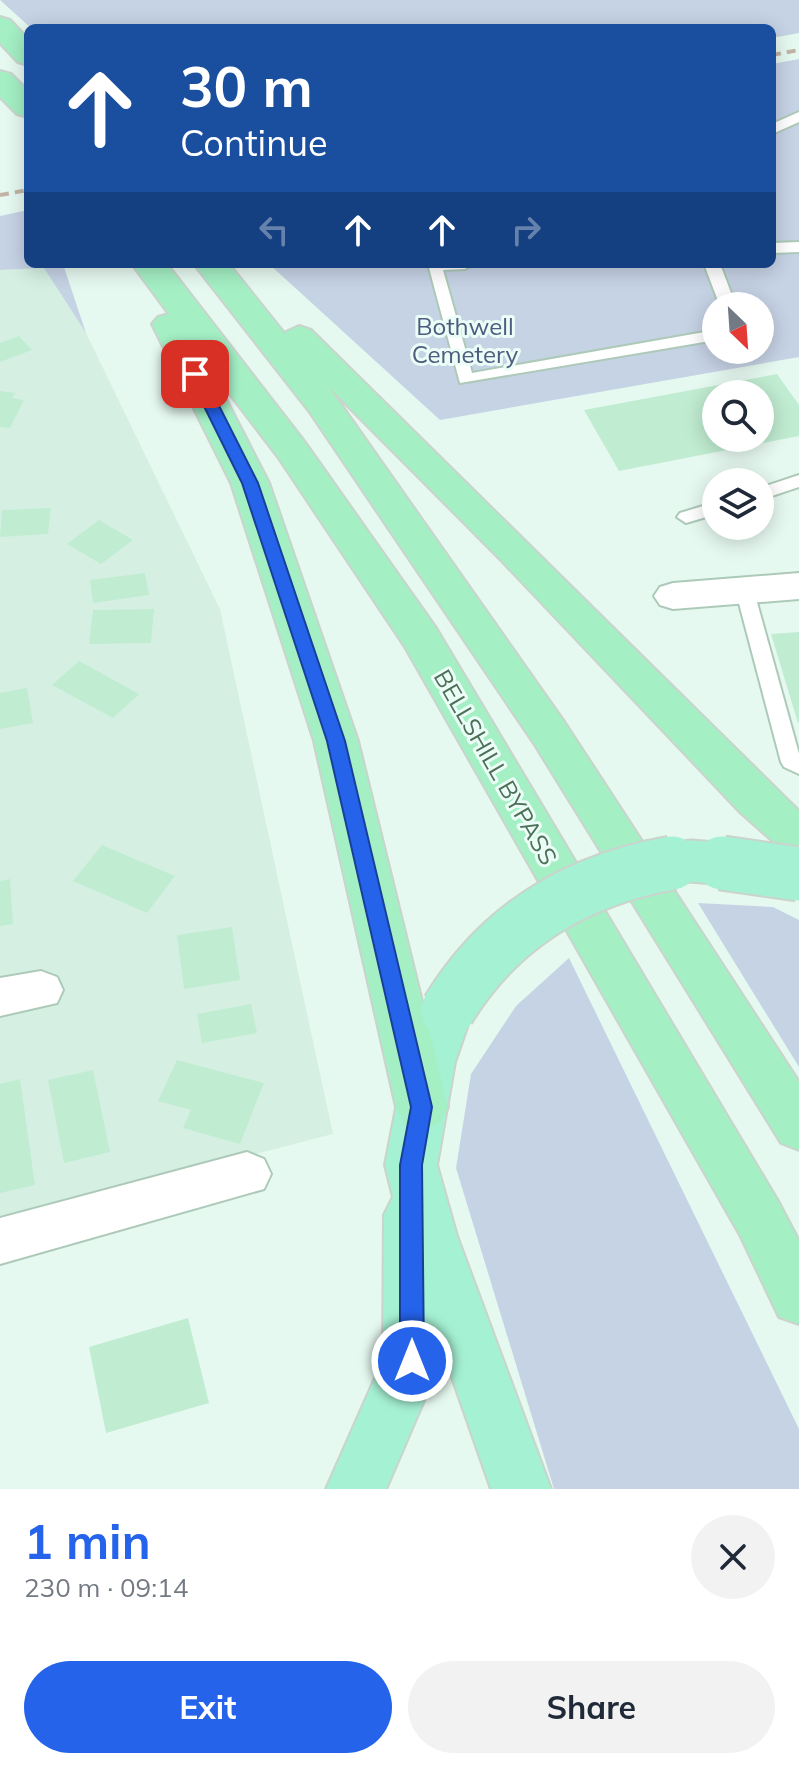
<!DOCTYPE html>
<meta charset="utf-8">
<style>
body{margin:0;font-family:Mulish,sans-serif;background:#f2f2f3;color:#1f2937;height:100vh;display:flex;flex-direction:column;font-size:30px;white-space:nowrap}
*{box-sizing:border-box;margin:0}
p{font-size:26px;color:#747a83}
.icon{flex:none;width:44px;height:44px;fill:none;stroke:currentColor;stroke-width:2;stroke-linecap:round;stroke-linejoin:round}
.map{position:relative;height:1489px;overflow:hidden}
.side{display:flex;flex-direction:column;background:#fff;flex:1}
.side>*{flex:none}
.guide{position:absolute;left:24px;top:24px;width:752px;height:244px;border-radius:12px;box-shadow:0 4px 20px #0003;background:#1a4fa0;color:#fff;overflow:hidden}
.needle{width:52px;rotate:155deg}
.controls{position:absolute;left:702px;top:292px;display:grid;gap:16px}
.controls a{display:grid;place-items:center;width:72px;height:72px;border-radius:50%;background:#fff;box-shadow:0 4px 20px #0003;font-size:40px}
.pin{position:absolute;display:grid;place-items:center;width:68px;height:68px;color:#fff;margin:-34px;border-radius:16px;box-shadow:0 4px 12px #0006}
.me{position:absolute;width:88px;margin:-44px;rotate:0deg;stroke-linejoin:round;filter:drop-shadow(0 0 6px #0008)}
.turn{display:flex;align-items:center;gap:28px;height:168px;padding:0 24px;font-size:36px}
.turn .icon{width:104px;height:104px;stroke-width:2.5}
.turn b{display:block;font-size:56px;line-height:68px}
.lanes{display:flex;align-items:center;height:76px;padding:0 24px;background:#0003;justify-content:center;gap:40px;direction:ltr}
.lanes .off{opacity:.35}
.round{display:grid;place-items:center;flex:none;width:84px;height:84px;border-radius:42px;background:#f2f2f3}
.head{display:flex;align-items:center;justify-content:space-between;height:136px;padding:0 24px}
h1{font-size:48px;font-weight:700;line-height:60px;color:#2563eb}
.action{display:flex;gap:16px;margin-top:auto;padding:16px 24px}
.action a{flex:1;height:92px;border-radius:48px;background:#2563eb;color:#fff;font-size:32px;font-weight:700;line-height:92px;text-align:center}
.action a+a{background:#f2f2f3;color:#1f2937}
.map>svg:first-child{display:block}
.residential{fill:#d5f0e3}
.green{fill:#c6d3e5;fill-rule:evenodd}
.building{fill:#c0ecd1;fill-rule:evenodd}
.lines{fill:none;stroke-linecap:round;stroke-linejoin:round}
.service-casing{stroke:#adcab9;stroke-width:4}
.minor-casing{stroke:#adcab9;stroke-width:4}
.primary-casing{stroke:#cad4cd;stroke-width:4}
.trunk-casing{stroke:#cad4cd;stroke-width:4}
.service{fill:#fff;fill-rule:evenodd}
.minor{fill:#fff;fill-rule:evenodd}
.primary{fill:#a5f1d4;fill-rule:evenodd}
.trunk{fill:#a4efc4;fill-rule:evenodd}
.rail{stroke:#c2b4a5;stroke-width:4;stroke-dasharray:9 6;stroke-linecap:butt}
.primary-bridge-far1-casing{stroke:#cad4cd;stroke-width:45;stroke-linecap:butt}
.primary-bridge-casing{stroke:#cad4cd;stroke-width:57;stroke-linecap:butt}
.primary-bridge-far1{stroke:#a5f1d4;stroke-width:41}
.primary-bridge{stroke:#a5f1d4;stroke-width:53}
.route{fill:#2563eb;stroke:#184099;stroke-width:2}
.labels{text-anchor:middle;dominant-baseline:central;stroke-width:6;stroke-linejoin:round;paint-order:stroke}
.park-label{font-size:24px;fill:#4d5c7f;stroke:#ebfdf6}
.street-label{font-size:24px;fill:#4d7059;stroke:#ebfdf6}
</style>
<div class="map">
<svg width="799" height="1489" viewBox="0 0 799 1489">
<rect width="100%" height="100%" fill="#e6f9f1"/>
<path class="residential" d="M44,268L86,333L220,609L333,1134L0,1220V270Z"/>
<g class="green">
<path d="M0,0H799V33L772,38V28H31Z"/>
<path d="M799,59V357L440,420L269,264H772V64ZM716,306H760V350H716Z"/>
<path d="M28,210V264H63L86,333L44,268L0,270V216Z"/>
<path d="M698,903L773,907L799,920V1067Z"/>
<path d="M569,958L799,1429V1489H554L456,1168L471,1074L516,1006Z"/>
</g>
<g class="building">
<path d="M19,336L32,350L0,362V343Z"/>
<path d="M777,374L799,405V436L619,471L584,410ZM716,394H760V438H716Z"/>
<path d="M0,391L15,393L12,398L24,400L10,428L0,427Z"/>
<path d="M51,508L48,534L0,537L2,510Z"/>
<path d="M99,520L133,540L101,564L67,544Z"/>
<path d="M145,573L149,595L93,603L90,580Z"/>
<path d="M154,609L151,643L89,644L93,610Z"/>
<path d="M799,632V722L798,723L771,634Z"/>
<path d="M79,661L139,694L113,718L52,685Z"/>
<path d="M27,688L33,723L0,729V693Z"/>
<path d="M102,845L175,876L147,913L73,881Z"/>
<path d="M10,879L13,924L0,926V881Z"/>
<path d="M232,927L240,980L184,989L177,935Z"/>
<path d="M251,1004L257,1033L202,1043L197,1014Z"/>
<path d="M177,1060L264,1083L240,1144L183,1128L191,1110L158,1101Z"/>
<path d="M93,1070L110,1152L64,1163L48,1080Z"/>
<path d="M20,1079L35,1185L0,1193V1084Z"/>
<path d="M188,1318L209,1403L106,1433L89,1347Z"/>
</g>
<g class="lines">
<g class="service-casing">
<g id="service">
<path d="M799,112V122L772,134V124Z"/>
<path d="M799,242V252L772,253V243Z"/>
<path d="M428,264H473L465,269L443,270L472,373L716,330V340L460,383Z"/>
<path d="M704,264H720L736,306H720Z"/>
<path d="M799,475V487L760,500V488Z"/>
<path d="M716,502V514L686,523L677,517L680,513Z"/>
<path d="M744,582L753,588L799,754V774L784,767L781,762L735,588Z"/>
</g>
</g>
<g class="minor-casing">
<g id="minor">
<path d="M799,573V599L673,609L660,605L654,596L660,587L673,583Z"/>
<path d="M41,971L57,977L63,990L57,1003L0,1016V978Z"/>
<path d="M247,1152L264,1159L271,1174L264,1189L0,1264V1218Z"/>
</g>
</g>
<g class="primary-casing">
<path id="primary" d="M448,989L466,995L473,1010L455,1062L437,1165L457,1236L551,1489H491L440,1343L441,1361L386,1489H326L383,1360L384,1215L393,1197L385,1165L405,1062L430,995Z"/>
</g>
<g class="trunk-casing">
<g id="trunk">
<path d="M0,17L10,20L28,39V65L18,62L0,43Z"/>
<path d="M0,71L11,74L28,91V117L17,114L0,97Z"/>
<path d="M132,264H167L304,441L436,628L778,1201L799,1241V1324L779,1317L740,1235L405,647L278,457L210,368L269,483L358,741L448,1107L440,1123L422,1130L404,1123L396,1107L314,741L231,483L152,324L158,317L169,314Z"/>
<path d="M194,264H229L284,333L299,326L311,330L799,811V855L783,850L741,813L501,560L328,386L565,723L799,1082V1150L781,1143L535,745L309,411Z"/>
</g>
</g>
<use href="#service" class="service"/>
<use href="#minor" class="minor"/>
<use href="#primary" class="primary"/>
<use href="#trunk" class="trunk"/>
<g class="rail">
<path d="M772,55L799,50"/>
<path d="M0,195L28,190"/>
</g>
<g class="primary-bridge-far1-casing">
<path id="primary-bridge-far1" d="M661,865L691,861L738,865"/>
</g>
<g class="primary-bridge-casing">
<g id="primary-bridge">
<path d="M722,863L799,874"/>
<path d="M448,1010C499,926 576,880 672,863"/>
</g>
</g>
<use href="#primary-bridge-far1" class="primary-bridge-far1"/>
<use href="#primary-bridge" class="primary-bridge"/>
</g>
<path class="route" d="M195,369L203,374L258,483L345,741L432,1107L422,1165L424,1361L420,1369L412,1373L403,1369L400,1361V1165L411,1107L327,741L242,483L188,374Z"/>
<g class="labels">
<g class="park-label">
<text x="465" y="326">Bothwell<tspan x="465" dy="28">Cemetery</tspan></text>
</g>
<g class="street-label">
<text transform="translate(496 767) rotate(60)">BELLSHILL BYPASS</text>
</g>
</g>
</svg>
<div class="controls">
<a><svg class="needle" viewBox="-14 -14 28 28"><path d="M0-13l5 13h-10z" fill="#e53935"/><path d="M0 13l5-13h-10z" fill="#747a83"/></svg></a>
<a><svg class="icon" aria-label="search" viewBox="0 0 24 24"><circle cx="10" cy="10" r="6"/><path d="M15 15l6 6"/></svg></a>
<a><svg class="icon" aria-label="layers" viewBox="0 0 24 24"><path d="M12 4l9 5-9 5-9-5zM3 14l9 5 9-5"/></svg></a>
</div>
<div class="pin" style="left:195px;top:374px;background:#d93025"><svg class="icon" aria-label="arrive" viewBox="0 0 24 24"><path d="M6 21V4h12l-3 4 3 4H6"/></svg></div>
<svg class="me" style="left:412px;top:1361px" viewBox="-20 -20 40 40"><circle r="17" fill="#2563eb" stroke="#fff" stroke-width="3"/><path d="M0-11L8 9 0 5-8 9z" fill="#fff"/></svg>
<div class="guide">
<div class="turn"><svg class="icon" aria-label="ahead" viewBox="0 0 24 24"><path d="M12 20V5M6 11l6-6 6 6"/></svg><div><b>30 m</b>Continue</div></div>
<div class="lanes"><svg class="icon off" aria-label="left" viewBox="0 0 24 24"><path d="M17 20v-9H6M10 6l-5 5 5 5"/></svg><svg class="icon" aria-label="ahead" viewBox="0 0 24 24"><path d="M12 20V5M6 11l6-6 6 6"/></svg><svg class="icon" aria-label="ahead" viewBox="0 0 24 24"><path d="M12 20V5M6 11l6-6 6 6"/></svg><svg class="icon off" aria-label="right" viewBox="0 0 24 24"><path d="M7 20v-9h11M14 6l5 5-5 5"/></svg></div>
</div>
</div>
<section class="side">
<div class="head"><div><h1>1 min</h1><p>230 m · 09:14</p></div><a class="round"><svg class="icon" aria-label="close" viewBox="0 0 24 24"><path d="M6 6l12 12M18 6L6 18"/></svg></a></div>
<div class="action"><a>Exit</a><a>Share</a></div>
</section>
